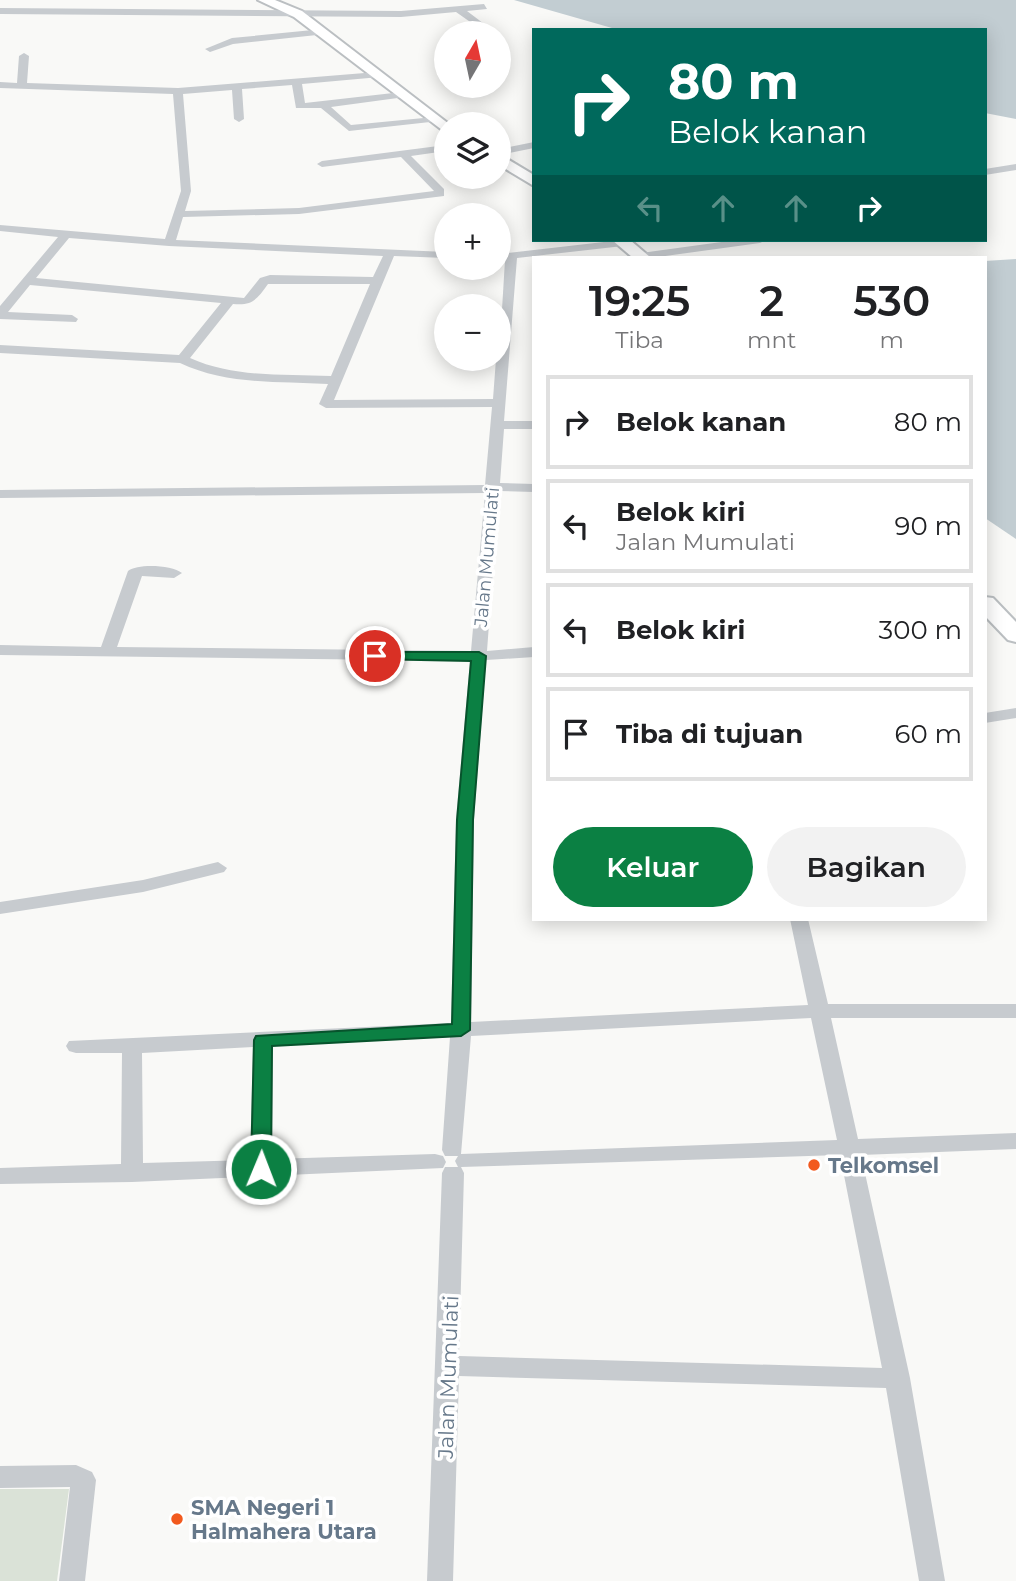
<!DOCTYPE html>
<html lang="id">
<meta charset="utf-8">
<style>
body{margin:0;font-family:Montserrat,sans-serif;background:#f2f2f2;color:#202124;height:100vh;display:flex;flex-direction:column;font-size:26px;white-space:nowrap}
*{box-sizing:border-box;margin:0}
p{font-size:23px;color:#757577}
.icon{flex:none;width:38px;height:38px;fill:none;stroke:currentColor;stroke-width:2;stroke-linecap:round;stroke-linejoin:round}
.map{position:relative;flex:1;overflow:hidden}
.details{position:absolute;left:532px;top:256px;width:455px;height:665px;display:flex;flex-direction:column;background:#fff;border-radius:0px;box-shadow:0 4px 18px #0003}
.details>*{flex:none}
.guide{position:absolute;left:532px;top:28px;width:455px;height:214px;border-radius:0px;box-shadow:0 4px 18px #0003;background:#00695c;color:#fff;overflow:hidden}
.needle{width:46px;rotate:9deg}
.fabs{position:absolute;left:434px;top:21px;display:grid;gap:14px}
.fabs a{display:grid;place-items:center;width:77px;height:77px;border-radius:50%;background:#fff;box-shadow:0 4px 18px #0003;font-size:35px}
.pin{position:absolute;display:grid;place-items:center;width:60px;height:60px;color:#fff;margin:-30px;border:4px solid #fff;border-radius:50%;box-shadow:0 2px 7px #0007}
.me{position:absolute;width:77px;margin:-38px;rotate:1deg;stroke-linejoin:round;filter:drop-shadow(0 0 5px #0008)}
.turn{display:flex;align-items:center;gap:24px;height:147px;padding:0 21px;font-size:32px}
.turn .icon{width:91px;height:91px;stroke-width:2.5}
.turn b{display:block;font-size:49px;line-height:60px}
.lanes{display:flex;align-items:center;height:66px;padding:0 21px;background:#0003;justify-content:center;gap:35px;direction:ltr}
.lanes .off{opacity:.35}
.eta{display:flex;justify-content:space-evenly;align-items:center;height:119px;text-align:center}
.eta b{font-size:42px;font-weight:600;line-height:49px}
.button{display:flex;gap:14px;margin-top:auto;padding:14px 21px}
.button a{flex:1;height:80px;border-radius:42px;background:#0b8043;color:#fff;font-size:28px;font-weight:600;line-height:80px;text-align:center}
.button a+a{background:#f2f2f2;color:#202124}
ul{padding:0;list-style:none}
li{display:flex;align-items:center;gap:21px;height:94px;margin:0 14px 10px;padding:0 7px;border:4px solid #e0e0e0;border-radius:0px}
li div{flex:1}
li b{display:block;font-size:26px}
li em{font-style:normal}
.map>svg:first-child{display:block}
.green{fill:#dae2d7}
.water{fill:#c2cdd2}
.lines{fill:none;stroke-linecap:round;stroke-linejoin:round}
.highway-casing{stroke:#bbbfc2;stroke-width:4}
.minor{fill:#c7cbcf;fill-rule:evenodd}
.highway{fill:#fff;fill-rule:evenodd}
.route{fill:#0b8043;stroke:#07532c;stroke-width:2}
.poi-dot{fill:#f25a1e;stroke:#fff;stroke-width:2.5}
.labels{text-anchor:middle;dominant-baseline:central;stroke-width:7;stroke-linejoin:round;paint-order:stroke}
.street-label{font-size:18px;fill:#66788a;stroke:#fff}
.near-poi-label{font-size:21px;font-weight:bold;fill:#66788a;stroke:#fff;text-anchor:start}
.near-street-label{font-size:21px;fill:#66788a;stroke:#fff}
</style>
<div class="map">
<svg width="1016" height="1581" viewBox="0 0 1016 1581">
<rect width="100%" height="100%" fill="#f9f9f7"/>
<path class="green" d="M0,1489H69L57,1581H0Z"/>
<g class="water">
<path d="M514,0H1016V119L985,113V30H619Z"/>
<path d="M1016,259V539L985,518V261Z"/>
</g>
<g class="lines">
<g class="highway-casing">
<g id="highway">
<path d="M258,0H275L302,11L449,124H446V133L294,17Z"/>
<path d="M499,154L534,175V186L499,165Z"/>
<path d="M612,240H630L650,257H632Z"/>
<path d="M985,597L993,598L1016,622V642L1008,640L985,616Z"/>
</g>
</g>
<g class="minor">
<path d="M484,4L487,9L467,11L496,33H486L456,12L401,17L0,14V8L401,11Z"/>
<path d="M323,29L328,32L326,34L233,44L210,52L205,49L232,38Z"/>
<path d="M499,37L504,40L509,61L501,59Z"/>
<path d="M24,53L29,56L27,83L178,88L377,72L382,75L380,77L302,84L305,103L402,92L407,95L405,97L331,107L351,125L434,117V121L430,122L349,131L321,108H296L292,85L242,89L244,119L239,122L234,119L232,90L183,94L191,191L185,211L299,208L434,191L401,157L322,167L317,164L322,161L446,145V151L411,156L444,189V196L299,214L183,217L176,240L446,252V258L394,256L334,400L493,399L496,359H499L505,260H499V254L621,240L629,243L623,246L517,258L504,421H534V429H504L500,483L534,484V492L499,491L487,651L534,647V657L486,660L474,819L471,1022L808,1005L790,919H808L828,1004H1016V1018H831L858,1139L1016,1133V1149L861,1155L910,1378L945,1581H919L886,1388L459,1376L453,1581H427L442,1173L445,1167H458L455,1161L458,1156H445L442,1150L450,1037L273,1046L272,1159L435,1154L443,1156L446,1162L443,1168L132,1182L0,1184V1168L121,1164L122,1053H76L69,1051L66,1046L69,1041L451,1023L456,819L470,661L0,655V645L101,647L128,571C138,563 172,565 182,573L174,578L142,576L117,647L471,651L485,493L0,498V490L485,485L492,407L326,408L319,404L328,384C278,381 226,385 180,363L0,353V345L179,355L221,303L30,285L8,312L72,315L78,319L76,322L0,319V306L58,237L0,231V225L165,239L181,191L173,94L0,88V82L17,83L19,56ZM69,238L169,246L383,256L373,277L270,275L260,278L244,298L36,278ZM268,284H370L331,376C284,374 234,378 190,358L233,304C253,306 257,299 268,284ZM811,1018L837,1140L461,1154L471,1036ZM253,1047L250,1160L143,1163L142,1053ZM840,1155L882,1368L459,1356L464,1173L461,1167Z"/>
<path d="M534,142V148L499,155V149Z"/>
<path d="M1016,164V170L985,175V169Z"/>
<path d="M736,240H766L760,243L658,257L635,256L641,253Z"/>
<path d="M1016,708V718L985,723V713Z"/>
<path d="M218,862L227,868L224,872L143,892L0,914V902L143,880Z"/>
<path d="M76,1465L92,1472L96,1480L85,1581H59L70,1487L0,1488V1466Z"/>
</g>
<use href="#highway" class="highway"/>
</g>
<path class="route" d="M375,652H479L486,656L473,820L470,1030L461,1036L272,1046L271,1169L261,1176L251,1169L254,1040L256,1036L452,1024L457,820L471,661L370,659L368,656Z"/>
<g class="poi-dot">
<circle cx="814" cy="1165" r="7"/>
<circle cx="177" cy="1519" r="7"/>
</g>
<g class="labels">
<g class="street-label">
<text transform="translate(487 557) rotate(-85)">Jalan Mumulati</text>
</g>
<g class="near-poi-label">
<text x="828" y="1165">Telkomsel</text>
<text x="191" y="1507">SMA Negeri 1<tspan x="191" dy="24">Halmahera Utara</tspan></text>
</g>
<g class="near-street-label">
<text transform="translate(448 1377) rotate(-88)">Jalan Mumulati</text>
</g>
</g>
</svg>
<div class="fabs">
<a><svg class="needle" viewBox="-14 -14 28 28"><path d="M0-13l5 13h-10z" fill="#e53935"/><path d="M0 13l5-13h-10z" fill="#757577"/></svg></a>
<a><svg class="icon" aria-label="layers" viewBox="0 0 24 24"><path d="M12 4l9 5-9 5-9-5zM3 14l9 5 9-5"/></svg></a>
<a>+</a>
<a>−</a>
</div>
<div class="pin" style="left:375px;top:656px;background:#d93025"><svg class="icon" aria-label="arrive" viewBox="0 0 24 24"><path d="M6 21V4h12l-3 4 3 4H6"/></svg></div>
<svg class="me" style="left:261px;top:1169px" viewBox="-20 -20 40 40"><circle r="17" fill="#0b8043" stroke="#fff" stroke-width="3"/><path d="M0-11L8 9 0 5-8 9z" fill="#fff"/></svg>
<div class="guide">
<div class="turn"><svg class="icon" aria-label="right" viewBox="0 0 24 24"><path d="M7 20v-9h11M14 6l5 5-5 5"/></svg><div><b>80 m</b>Belok kanan</div></div>
<div class="lanes"><svg class="icon off" aria-label="left" viewBox="0 0 24 24"><path d="M17 20v-9H6M10 6l-5 5 5 5"/></svg><svg class="icon off" aria-label="ahead" viewBox="0 0 24 24"><path d="M12 20V5M6 11l6-6 6 6"/></svg><svg class="icon off" aria-label="ahead" viewBox="0 0 24 24"><path d="M12 20V5M6 11l6-6 6 6"/></svg><svg class="icon" aria-label="right" viewBox="0 0 24 24"><path d="M7 20v-9h11M14 6l5 5-5 5"/></svg></div>
</div>
<section class="details">
<div class="eta">
<div><b>19:25</b><p>Tiba</p></div>
<div><b>2</b><p>mnt</p></div>
<div><b>530</b><p>m</p></div>
</div>
<ul>
<li><svg class="icon" aria-label="right" viewBox="0 0 24 24"><path d="M7 20v-9h11M14 6l5 5-5 5"/></svg><div><b>Belok kanan</b></div><em>80 m</em></li>
<li><svg class="icon" aria-label="left" viewBox="0 0 24 24"><path d="M17 20v-9H6M10 6l-5 5 5 5"/></svg><div><b>Belok kiri</b><p>Jalan Mumulati</p></div><em>90 m</em></li>
<li><svg class="icon" aria-label="left" viewBox="0 0 24 24"><path d="M17 20v-9H6M10 6l-5 5 5 5"/></svg><div><b>Belok kiri</b></div><em>300 m</em></li>
<li><svg class="icon" aria-label="arrive" viewBox="0 0 24 24"><path d="M6 21V4h12l-3 4 3 4H6"/></svg><div><b>Tiba di tujuan</b></div><em>60 m</em></li>
</ul>
<div class="button"><a>Keluar</a><a>Bagikan</a></div>
</section>
</div>
